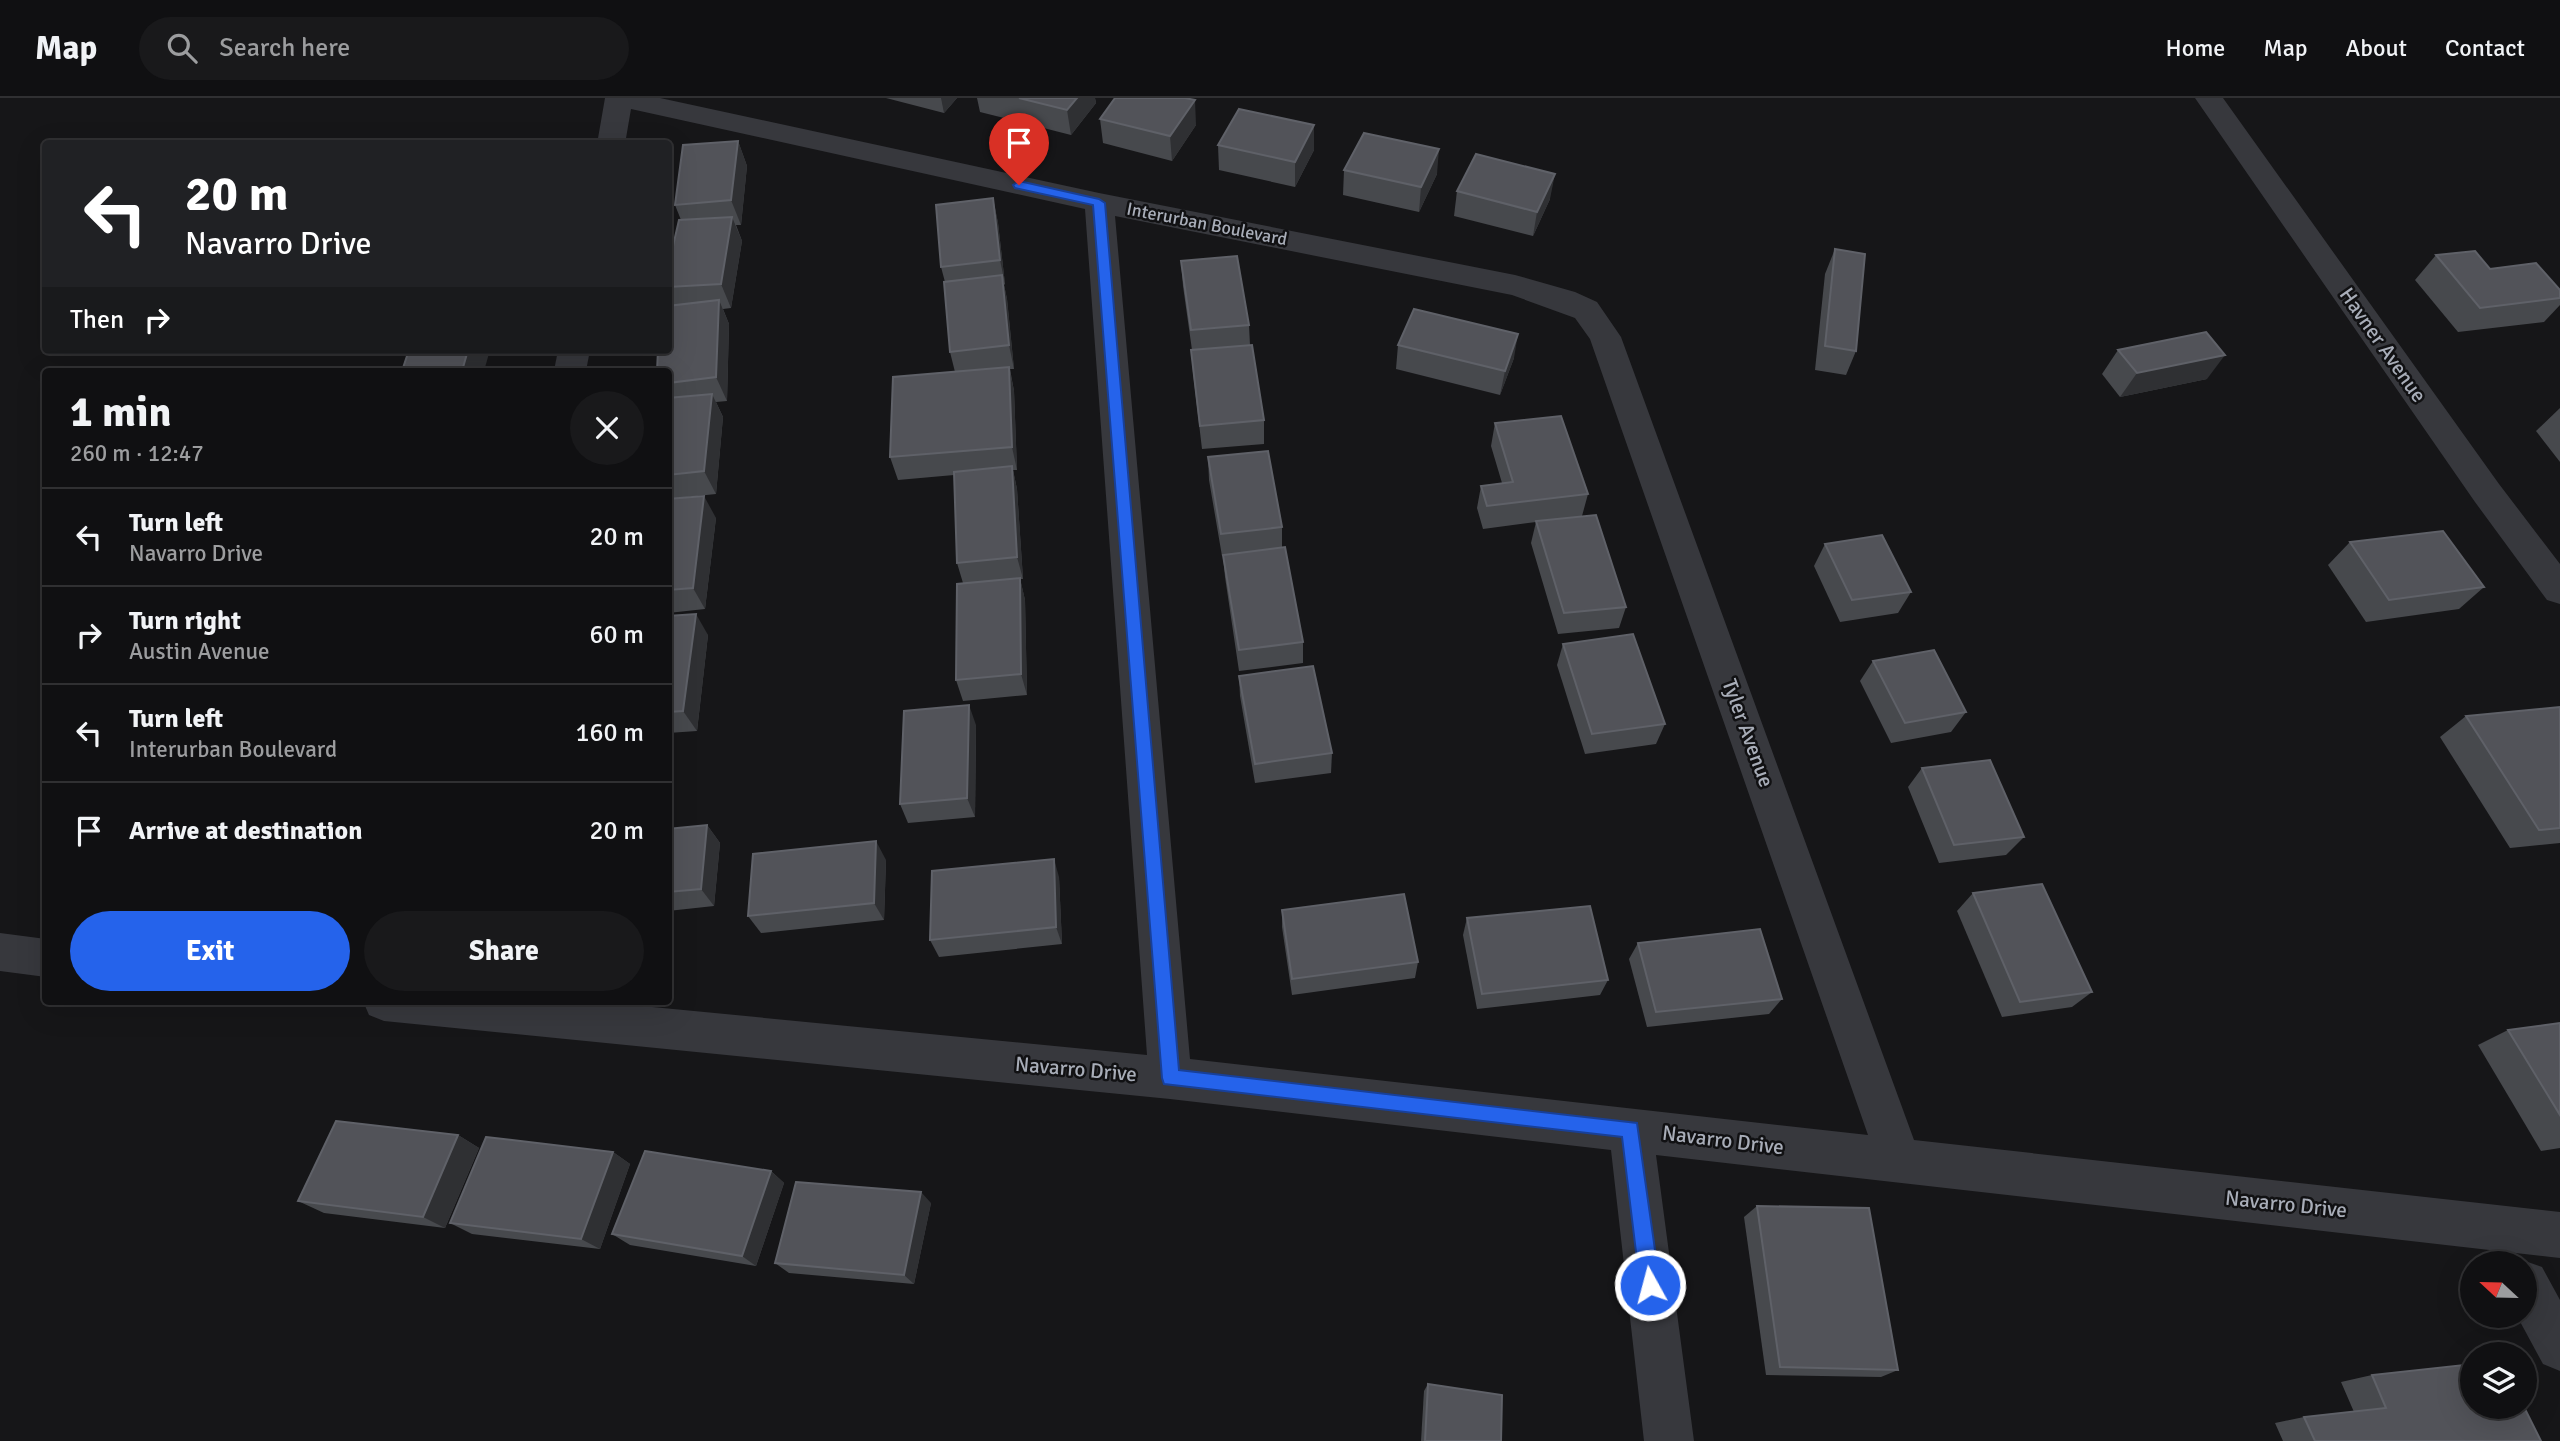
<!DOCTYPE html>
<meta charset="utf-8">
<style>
body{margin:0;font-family:Signika,sans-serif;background:#19191b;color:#f1f3f6;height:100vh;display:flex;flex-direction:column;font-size:26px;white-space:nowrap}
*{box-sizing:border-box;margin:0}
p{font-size:23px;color:#9c9d9f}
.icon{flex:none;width:38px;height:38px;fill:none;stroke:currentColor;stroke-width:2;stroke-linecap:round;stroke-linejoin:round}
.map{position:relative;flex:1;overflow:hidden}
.drawer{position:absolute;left:42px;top:270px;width:630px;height:637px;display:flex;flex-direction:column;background:#101012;border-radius:7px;box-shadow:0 7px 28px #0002,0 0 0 2px #303032}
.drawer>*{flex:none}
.banner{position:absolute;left:42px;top:42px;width:630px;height:214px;border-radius:7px;box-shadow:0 7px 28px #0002,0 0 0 2px #303032;background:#202124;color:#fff;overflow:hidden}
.needle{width:46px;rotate:292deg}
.controls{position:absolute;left:2460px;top:1153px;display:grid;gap:14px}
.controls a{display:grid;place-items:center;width:77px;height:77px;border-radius:50%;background:#101012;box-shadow:0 7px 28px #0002,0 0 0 2px #303032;font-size:35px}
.pin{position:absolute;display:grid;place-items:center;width:60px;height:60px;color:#fff;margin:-72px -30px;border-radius:50% 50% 50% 0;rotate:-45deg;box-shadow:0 0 7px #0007}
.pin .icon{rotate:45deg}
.me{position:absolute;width:77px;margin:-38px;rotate:353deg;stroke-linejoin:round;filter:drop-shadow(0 0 5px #0008)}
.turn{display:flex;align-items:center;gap:24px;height:147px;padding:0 28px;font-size:32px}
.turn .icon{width:91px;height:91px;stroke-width:2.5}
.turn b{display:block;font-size:49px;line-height:60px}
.then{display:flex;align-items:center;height:66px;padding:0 28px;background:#0003;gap:14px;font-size:26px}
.round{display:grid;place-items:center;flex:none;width:74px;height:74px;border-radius:37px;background:#19191b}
.head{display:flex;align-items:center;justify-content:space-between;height:119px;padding:0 28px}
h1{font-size:42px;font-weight:700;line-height:52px}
.cta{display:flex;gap:14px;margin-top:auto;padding:14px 28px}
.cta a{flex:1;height:80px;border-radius:42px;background:#2563eb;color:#fff;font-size:28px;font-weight:700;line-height:80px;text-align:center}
.cta a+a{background:#19191b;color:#f1f3f6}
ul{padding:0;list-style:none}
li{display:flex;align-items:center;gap:21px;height:98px;padding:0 28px;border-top:2px solid #303032}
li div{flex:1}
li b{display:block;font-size:26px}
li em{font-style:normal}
header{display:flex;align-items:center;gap:42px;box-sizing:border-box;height:98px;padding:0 35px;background:#101012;border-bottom:2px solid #303032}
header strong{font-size:33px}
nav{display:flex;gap:38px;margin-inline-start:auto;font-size:24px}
.search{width:490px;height:63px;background:#19191b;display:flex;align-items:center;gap:18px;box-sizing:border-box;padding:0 24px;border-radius:38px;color:#9c9d9f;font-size:26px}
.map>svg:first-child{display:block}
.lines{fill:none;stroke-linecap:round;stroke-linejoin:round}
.minor{fill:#37383d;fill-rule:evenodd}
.wall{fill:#47494d}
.shaded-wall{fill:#2f3033}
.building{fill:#525359;stroke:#5f6168;stroke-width:2}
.route{fill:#2563eb;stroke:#184099;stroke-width:2}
.labels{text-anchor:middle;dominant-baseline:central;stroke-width:5;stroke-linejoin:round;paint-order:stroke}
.far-street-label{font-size:18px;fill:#a8adb8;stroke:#111113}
.street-label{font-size:21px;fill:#a8adb8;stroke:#111113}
</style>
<header>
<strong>Map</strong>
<div class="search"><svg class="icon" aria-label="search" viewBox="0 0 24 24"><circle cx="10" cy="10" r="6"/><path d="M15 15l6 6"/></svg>Search here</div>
<nav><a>Home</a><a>Map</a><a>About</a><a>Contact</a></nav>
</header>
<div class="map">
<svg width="2560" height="1343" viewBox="0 0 2560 1343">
<rect width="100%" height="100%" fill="#161618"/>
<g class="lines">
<g class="minor">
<path d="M605,0H660L1099,95L1515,177L1575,194L1597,204L1621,239L1914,1042L2560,1114V1160L1656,1057L1694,1343H1644L1611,1052L1170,1001L384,923L369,917L363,903H590L1147,957L1085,111L631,11L625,46H597ZM1115,118L1512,197L1575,220L1590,241L1868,1037L1190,961Z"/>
<path d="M2195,0H2223L2499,386L2560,466V506L2547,502L2475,404Z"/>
<path d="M558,252H590L586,273H554Z"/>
<path d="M0,835L46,841V879L0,873Z"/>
<path d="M2525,1163L2542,1169L2560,1202V1273L2543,1266L2517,1218H2525V1166H2518Z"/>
</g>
</g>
<g class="wall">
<path d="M886,0H957L944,15Z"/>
<path d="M977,0H1095L1096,5L1071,37L980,14Z"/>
<path d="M1100,21L1196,27L1172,63L1103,45Z"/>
<path d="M738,43L747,68L741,127H736L742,143L731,210L723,211L729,226L727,303L716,304L723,319L716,396L668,401V273L673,207L668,198V170L681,122L675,107Z"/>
<path d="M1218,47L1314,52L1295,89L1219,72Z"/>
<path d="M1344,72L1437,76L1419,114L1343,97Z"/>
<path d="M1457,93L1550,101L1533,138L1454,118Z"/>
<path d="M993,100L998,125L1005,186L1004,187L1007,201L1014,271H1010L1014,293L1017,372H1013L1017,391L1023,481H1020L1025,502L1027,597L963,603L956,582L963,485L957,465L954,377L898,382L890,359L955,274L950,254L945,184L941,169Z"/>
<path d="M1835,151L1856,253L1846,277L1815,272L1825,176Z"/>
<path d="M2436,157L2490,171L2560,192V207L2544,224L2458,234L2415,182Z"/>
<path d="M1181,163L1249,227L1250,247L1264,322V346L1202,351L1193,275L1191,252H1192L1183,188Z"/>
<path d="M1398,247L1514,260L1500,297L1396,271Z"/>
<path d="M2118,252L2207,281L2120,299L2102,276Z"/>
<path d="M2560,310V364L2536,333Z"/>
<path d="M1495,325L1588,396L1582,418L1626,509L1619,530L1558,536L1531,445L1536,424L1483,431L1477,410L1481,388L1502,385L1491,348Z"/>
<path d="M1208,359L1282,429V450L1303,544V565L1239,573L1225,479L1223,458H1222L1209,382Z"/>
<path d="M668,401L716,420L705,511L668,515Z"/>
<path d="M2350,444L2484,489L2459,511L2366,524L2328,467Z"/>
<path d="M1825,446L1911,494L1898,515L1840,524L1814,468Z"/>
<path d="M668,518L708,537L697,633L668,635Z"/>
<path d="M1563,546L1665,626L1656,646L1585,656L1557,567Z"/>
<path d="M1873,563L1966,614L1951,634L1891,645L1860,583Z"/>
<path d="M1239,578L1332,655L1331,675L1255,685L1240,598Z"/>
<path d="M2560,609V745L2510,750L2440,639L2466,618Z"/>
<path d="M976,627L975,719L908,725L900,706Z"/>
<path d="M1922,670L2024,739L2006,757L1939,765L1908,689Z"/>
<path d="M707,727L720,745L714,808L668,813V731Z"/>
<path d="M886,762L884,822L761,835L748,818Z"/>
<path d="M1059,779L1062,846L939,859L930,842Z"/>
<path d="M1973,795L2092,894L2072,909L2002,919L1957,813Z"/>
<path d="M1282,812L1418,864L1415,880L1292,897L1282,829Z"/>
<path d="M1467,820L1608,882L1600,897L1477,911L1463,837Z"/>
<path d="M1638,845L1782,901L1769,916L1647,929L1629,861Z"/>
<path d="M2560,925V1050L2541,1053L2478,947L2508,932Z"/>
<path d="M458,1037L479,1050L445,1130L324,1115L298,1103Z"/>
<path d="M613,1054L630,1066L600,1151L472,1136L450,1125Z"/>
<path d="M771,1073L784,1085L756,1168L630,1147L612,1136Z"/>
<path d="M931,1105L914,1186L789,1175L775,1165Z"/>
<path d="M1757,1108L1898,1272L1881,1279L1766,1277L1744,1119Z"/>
<path d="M2372,1277L2541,1343H2283L2275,1325L2304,1319L2354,1314L2341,1284Z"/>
<path d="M1428,1286L1501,1343H1421L1424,1293Z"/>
</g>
<g class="shaded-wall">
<path d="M941,0H957L944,15Z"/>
<path d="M1077,0H1095L1096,5L1071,37L1067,12Z"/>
<path d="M1195,2L1196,27L1172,63L1170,38Z"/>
<path d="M1314,27V52L1295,89V64Z"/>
<path d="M738,43L747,68L741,127L731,102Z"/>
<path d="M1439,51L1437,76L1419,114L1421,89Z"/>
<path d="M1555,76L1550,101L1533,138L1537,114Z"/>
<path d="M993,100L998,125L1005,186L1000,162Z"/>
<path d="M732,119L742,143L731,210L721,186Z"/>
<path d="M1002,177L1007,201L1014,271L1009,247Z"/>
<path d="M719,202L729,226L727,303L716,279Z"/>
<path d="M1518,236L1514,260L1500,297L1505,273Z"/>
<path d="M468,252H490L484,273H462Z"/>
<path d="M2225,257L2207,281L2120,299L2137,275Z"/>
<path d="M1009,269L1014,293L1017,372L1012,349Z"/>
<path d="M712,296L723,319L716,396L704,373Z"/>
<path d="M1012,368L1017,391L1023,481L1017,459Z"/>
<path d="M704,398L716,420L705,511L693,490Z"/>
<path d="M1020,480L1025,502L1027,597L1021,576Z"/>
<path d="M696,516L708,537L697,633L683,613Z"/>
<path d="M969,607L976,627L975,719L967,700Z"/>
<path d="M707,727L720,745L714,808L701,791Z"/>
<path d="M876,743L886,762L884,822L874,805Z"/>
<path d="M1054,761L1059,779L1062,846L1056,829Z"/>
<path d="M458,1037L479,1050L445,1130L423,1119Z"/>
<path d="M613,1054L630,1066L600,1151L581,1141Z"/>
<path d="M771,1073L784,1085L756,1168L742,1158Z"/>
<path d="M921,1094L931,1105L914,1186L904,1177Z"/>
</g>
<g class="building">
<path d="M1019,0H1077L1067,12Z"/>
<path d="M1115,0H1185L1195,2L1170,38L1100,21Z"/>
<path d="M1239,11L1314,27L1295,64L1218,47Z"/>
<path d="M1364,35L1439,51L1421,89L1344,72Z"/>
<path d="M738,43L731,102L675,107L683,47Z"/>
<path d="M1476,56L1555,76L1537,114L1457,93Z"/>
<path d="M993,100L1000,162L941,169L936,107Z"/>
<path d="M732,119L721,186L668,189V170L679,122Z"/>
<path d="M1835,151L1865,156L1856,253L1825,248Z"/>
<path d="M2475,153L2490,171L2536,165L2560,192V200L2480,210L2436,157Z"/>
<path d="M1237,158L1249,227L1191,232L1181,163Z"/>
<path d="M1002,177L1009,247L950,254L944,184Z"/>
<path d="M719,202L716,279L668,285V273H657L658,252H668V208Z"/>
<path d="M1414,211L1518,236L1505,273L1398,247Z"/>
<path d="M2206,234L2225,257L2137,275L2118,252Z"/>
<path d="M1252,247L1264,322L1200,328L1191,252Z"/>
<path d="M409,252H468L462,273H402Z"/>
<path d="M1009,269L1012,349L890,359L893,279Z"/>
<path d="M712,296L704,373L668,377V300Z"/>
<path d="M1561,318L1588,396L1487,408L1481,388L1513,384L1495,325Z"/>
<path d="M1268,353L1282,429L1221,436L1208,359Z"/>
<path d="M1012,368L1017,459L957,465L954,374Z"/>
<path d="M704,398L693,490L668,492V401Z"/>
<path d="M1596,417L1626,509L1564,515L1536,423Z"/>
<path d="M2443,433L2484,489L2389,502L2350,444Z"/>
<path d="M1882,437L1911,494L1852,502L1825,446Z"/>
<path d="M1285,449L1303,544L1239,552L1223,457Z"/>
<path d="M1020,480L1021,576L956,582L957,486Z"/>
<path d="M696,516L683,613L668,614V518Z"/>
<path d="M1633,536L1665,626L1592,636L1563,546Z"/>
<path d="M1934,552L1966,614L1905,625L1873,563Z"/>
<path d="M1313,568L1332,655L1255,666L1239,578Z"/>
<path d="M969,607L967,700L900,706L904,613Z"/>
<path d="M2560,609V730L2539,732L2466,618Z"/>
<path d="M1990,662L2024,739L1954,747L1922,670Z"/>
<path d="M707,727L701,791L668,794V731Z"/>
<path d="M876,743L874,805L748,818L753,756Z"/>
<path d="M1054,761L1056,829L930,842L932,773Z"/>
<path d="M2042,786L2092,894L2020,904L1973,795Z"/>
<path d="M1404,796L1418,864L1292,881L1282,812Z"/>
<path d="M1590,808L1608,882L1482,896L1467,820Z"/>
<path d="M1760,831L1782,901L1656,914L1638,845Z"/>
<path d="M2560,925V1017L2508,932Z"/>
<path d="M336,1023L458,1037L423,1119L298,1103Z"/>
<path d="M486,1039L613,1054L581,1141L450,1125Z"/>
<path d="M645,1053L771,1073L742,1158L612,1136Z"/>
<path d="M796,1084L921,1094L904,1177L775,1165Z"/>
<path d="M1757,1108L1869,1110L1898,1272L1780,1269Z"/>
<path d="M2473,1266V1309H2524L2541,1343H2315L2304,1319L2386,1310L2372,1277Z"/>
<path d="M1428,1286L1502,1297L1501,1343H1425Z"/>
</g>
<path class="route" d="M1019,83L1099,101L1105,105L1179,972L1637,1025L1660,1187L1657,1194L1650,1197L1643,1194L1640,1187L1622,1039L1164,986L1162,980L1093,107L1015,90L1013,87Z"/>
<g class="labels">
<g class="far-street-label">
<text transform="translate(1207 126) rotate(11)">Interurban Boulevard</text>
</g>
<g class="street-label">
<text transform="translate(2383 247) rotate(55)">Havner Avenue</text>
<text transform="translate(1748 635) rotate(70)">Tyler Avenue</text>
<text transform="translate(1076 971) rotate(5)">Navarro Drive</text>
<text transform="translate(1723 1042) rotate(7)">Navarro Drive</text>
<text transform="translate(2286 1106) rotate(6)">Navarro Drive</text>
</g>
</g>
</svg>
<div class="controls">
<a><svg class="needle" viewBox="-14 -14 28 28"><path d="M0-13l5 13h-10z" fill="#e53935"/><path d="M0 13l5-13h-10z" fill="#9c9d9f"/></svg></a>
<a><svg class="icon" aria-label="layers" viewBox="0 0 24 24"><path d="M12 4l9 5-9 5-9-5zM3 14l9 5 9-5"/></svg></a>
</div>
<div class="pin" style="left:1019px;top:87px;background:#d93025"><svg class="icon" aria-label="arrive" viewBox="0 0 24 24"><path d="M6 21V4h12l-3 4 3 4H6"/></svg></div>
<svg class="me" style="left:1650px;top:1187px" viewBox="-20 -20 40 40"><circle r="17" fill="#2563eb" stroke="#fff" stroke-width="3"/><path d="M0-11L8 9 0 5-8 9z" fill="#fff"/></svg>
<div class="banner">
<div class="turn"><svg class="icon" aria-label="left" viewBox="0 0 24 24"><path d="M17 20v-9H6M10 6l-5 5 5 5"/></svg><div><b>20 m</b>Navarro Drive</div></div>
<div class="then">Then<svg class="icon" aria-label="right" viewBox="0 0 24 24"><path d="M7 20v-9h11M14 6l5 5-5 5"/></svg></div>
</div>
<section class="drawer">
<div class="head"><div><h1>1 min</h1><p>260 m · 12:47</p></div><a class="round"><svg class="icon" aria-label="close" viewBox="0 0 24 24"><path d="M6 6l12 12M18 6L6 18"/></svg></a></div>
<ul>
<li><svg class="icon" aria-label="left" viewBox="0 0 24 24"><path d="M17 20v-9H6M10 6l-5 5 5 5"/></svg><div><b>Turn left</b><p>Navarro Drive</p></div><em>20 m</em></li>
<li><svg class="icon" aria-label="right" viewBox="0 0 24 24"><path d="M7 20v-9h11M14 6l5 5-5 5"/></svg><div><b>Turn right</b><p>Austin Avenue</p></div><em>60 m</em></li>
<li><svg class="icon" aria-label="left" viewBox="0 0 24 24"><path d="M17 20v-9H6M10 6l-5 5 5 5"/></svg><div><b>Turn left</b><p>Interurban Boulevard</p></div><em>160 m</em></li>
<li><svg class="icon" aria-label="arrive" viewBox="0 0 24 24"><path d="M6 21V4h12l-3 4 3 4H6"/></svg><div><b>Arrive at destination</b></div><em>20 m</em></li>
</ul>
<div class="cta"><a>Exit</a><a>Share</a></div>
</section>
</div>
